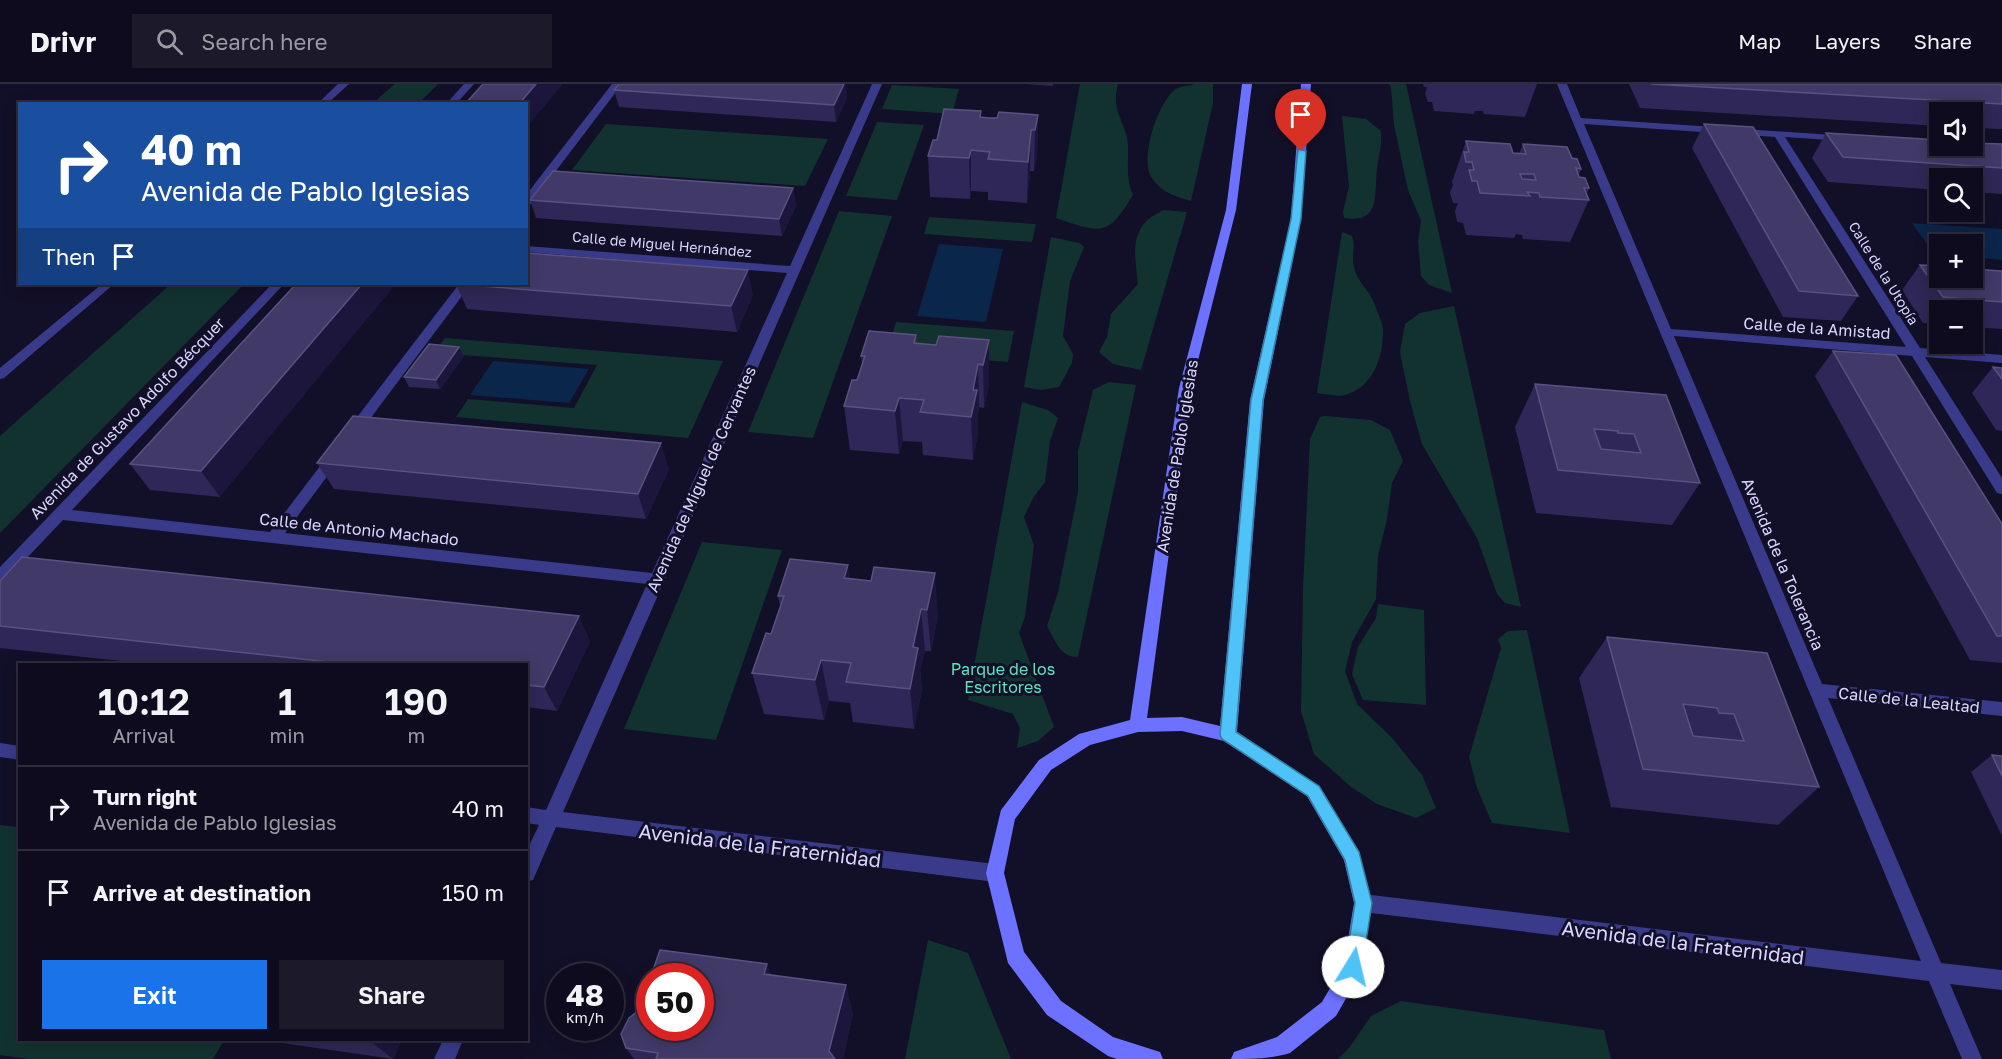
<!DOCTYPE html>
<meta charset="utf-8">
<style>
body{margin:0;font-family:"Golos Text",sans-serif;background:#1c192b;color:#f1f3f6;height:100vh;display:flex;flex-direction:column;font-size:22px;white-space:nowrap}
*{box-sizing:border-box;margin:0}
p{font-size:20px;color:#9b9ba4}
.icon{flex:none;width:33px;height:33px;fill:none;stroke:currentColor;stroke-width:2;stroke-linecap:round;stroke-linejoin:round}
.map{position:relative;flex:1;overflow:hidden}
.side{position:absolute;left:18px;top:579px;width:510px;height:378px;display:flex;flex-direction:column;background:#0e0b1e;border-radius:0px;box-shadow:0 3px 15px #0003,0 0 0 2px #2e2b3c}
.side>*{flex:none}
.guide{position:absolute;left:18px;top:18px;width:510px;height:183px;border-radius:0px;box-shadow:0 3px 15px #0003,0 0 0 2px #2e2b3c;background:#1a4fa0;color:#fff;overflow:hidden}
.buttons{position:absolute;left:1929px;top:18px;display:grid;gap:12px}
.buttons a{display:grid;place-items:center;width:54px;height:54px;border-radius:0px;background:#0e0b1e;box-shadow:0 3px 15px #0003,0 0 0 2px #2e2b3c;font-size:30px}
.speed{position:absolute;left:546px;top:879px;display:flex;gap:12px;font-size:30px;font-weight:700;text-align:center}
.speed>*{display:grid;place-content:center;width:78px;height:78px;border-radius:50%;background:#0e0b1e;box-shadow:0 3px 15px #0003,0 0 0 2px #2e2b3c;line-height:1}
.speed small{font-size:15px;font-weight:400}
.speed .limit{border:9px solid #d22;background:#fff;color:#111}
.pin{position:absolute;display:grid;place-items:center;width:51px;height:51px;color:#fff;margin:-62px -26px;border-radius:50% 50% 50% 0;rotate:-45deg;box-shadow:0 0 6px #0007}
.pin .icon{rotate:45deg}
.me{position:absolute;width:66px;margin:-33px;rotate:9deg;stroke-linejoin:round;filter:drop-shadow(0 0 4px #0008)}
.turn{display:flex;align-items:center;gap:21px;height:126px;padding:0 24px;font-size:27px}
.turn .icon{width:78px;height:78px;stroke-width:2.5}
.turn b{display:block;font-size:42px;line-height:51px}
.then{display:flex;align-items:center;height:57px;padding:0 24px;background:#0003;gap:12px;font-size:22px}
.eta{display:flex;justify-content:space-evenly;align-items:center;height:102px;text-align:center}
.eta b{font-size:36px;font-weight:600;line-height:42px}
.cta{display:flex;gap:12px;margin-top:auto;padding:12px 24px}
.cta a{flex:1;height:69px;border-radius:0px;background:#1a73e8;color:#fff;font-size:24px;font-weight:600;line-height:69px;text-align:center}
.cta a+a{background:#1c192b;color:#f1f3f6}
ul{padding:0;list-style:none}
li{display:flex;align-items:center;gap:18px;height:84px;padding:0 24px;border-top:2px solid #2e2b3c}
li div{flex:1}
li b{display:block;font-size:22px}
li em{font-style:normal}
header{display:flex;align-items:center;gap:36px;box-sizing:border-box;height:84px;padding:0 30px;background:#0e0b1e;border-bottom:2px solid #2e2b3c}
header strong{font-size:28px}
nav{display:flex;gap:33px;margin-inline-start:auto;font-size:21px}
.search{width:420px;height:54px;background:#1c192b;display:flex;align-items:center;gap:15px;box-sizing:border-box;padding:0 21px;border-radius:0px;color:#9b9ba4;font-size:22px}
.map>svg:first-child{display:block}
.green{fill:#123230}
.water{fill:#0b264b}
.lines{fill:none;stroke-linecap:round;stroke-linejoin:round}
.minor{fill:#393a89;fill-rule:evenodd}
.tertiary{fill:#393a89;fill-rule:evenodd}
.secondary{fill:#6d71ff;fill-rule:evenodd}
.wall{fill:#2f2757}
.shaded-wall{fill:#1c163c}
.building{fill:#413a69;stroke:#595280;stroke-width:1.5;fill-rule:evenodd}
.route{fill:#4fc3f7;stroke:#337fa1;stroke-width:1.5}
.labels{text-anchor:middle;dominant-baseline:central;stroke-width:6;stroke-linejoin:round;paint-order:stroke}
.far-street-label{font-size:14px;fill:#d9d6ff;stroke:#120f28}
.street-label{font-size:16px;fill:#d9d6ff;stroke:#120f28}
.park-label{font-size:16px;fill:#5de4bb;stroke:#120f28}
.near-street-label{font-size:20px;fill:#d9d6ff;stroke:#120f28}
</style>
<header>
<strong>Drivr</strong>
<div class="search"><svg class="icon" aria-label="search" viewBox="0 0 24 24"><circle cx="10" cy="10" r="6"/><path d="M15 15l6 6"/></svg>Search here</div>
<nav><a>Map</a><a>Layers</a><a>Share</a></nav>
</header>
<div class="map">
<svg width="2002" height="975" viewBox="0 0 2002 975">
<rect width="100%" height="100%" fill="#120f28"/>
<g class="green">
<path d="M395,0H438L419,19H373Z"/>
<path d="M1080,0H1118C1112,23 1120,30 1126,50C1132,70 1123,87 1133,111C1107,154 1101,149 1056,134Z"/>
<path d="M1194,0H1213V19L1191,117C1175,112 1162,109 1152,94C1139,75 1158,17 1176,5C1180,2 1189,2 1194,0Z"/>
<path d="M1389,0H1406L1452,209L1429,201L1421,192L1418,157L1421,137L1408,106L1394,41L1391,3Z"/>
<path d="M892,1L959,5L952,30L882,25Z"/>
<path d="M1342,32L1366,35L1381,47C1382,63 1379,70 1377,85C1374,111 1381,140 1344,134L1343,128L1349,102Z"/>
<path d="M877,38L924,41L897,116L846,112Z"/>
<path d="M606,40L828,55L805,102L572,86Z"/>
<path d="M1164,126L1187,128L1141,286L1113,280L1099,268L1107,253L1111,230L1138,200C1134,166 1129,141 1164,126Z"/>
<path d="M839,127L892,132L813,354L748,348Z"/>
<path d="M929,133L1036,140L1032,158L924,150Z"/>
<path d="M1342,148L1352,152C1356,164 1351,173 1354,183C1357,198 1369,206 1374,219C1377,227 1382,237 1383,245C1384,272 1373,304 1345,311C1336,313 1326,310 1317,309Z"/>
<path d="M1051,153L1079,159L1084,163L1070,197L1063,252L1073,270L1072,279L1059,303L1041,306L1024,303Z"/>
<path d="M171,200H244L0,449V352Z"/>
<path d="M1454,222L1521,523L1505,519L1497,510L1477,454L1422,360L1410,317L1400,268L1405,240L1420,229Z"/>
<path d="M896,238L1014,247L1008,278L887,268Z"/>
<path d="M445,254L723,277L688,354L456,333L468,315L574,324L597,281L434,269Z"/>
<path d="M1109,298L1136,301L1078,573C1060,574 1055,556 1047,542L1058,508L1078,408V367L1093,306Z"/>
<path d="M1022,318L1048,326L1058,334L1050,357L1045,398L1033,414L1024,433L1034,461L1025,533L1019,549L1054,643L1038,657L1017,664L1020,644L1013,630L968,616Z"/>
<path d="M1325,332L1371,336L1390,346L1403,377L1392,399L1387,435L1378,472L1376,515L1352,558L1345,587L1357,620L1392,654L1422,691L1436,724L1416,734L1377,720L1350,702L1314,670L1301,627L1303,505L1310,355L1320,333Z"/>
<path d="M702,458L782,466L716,656L624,645Z"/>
<path d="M1378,520L1424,526L1426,621L1363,616L1352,590L1358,563L1376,534Z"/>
<path d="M1527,546L1570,749L1492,739L1477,704L1469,673L1501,564L1498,555L1508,547Z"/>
<path d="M0,741L19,743L20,956H224L213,975H28L0,971Z"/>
<path d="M928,856L968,869L1011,975H905Z"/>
<path d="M1401,917L1604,946L1611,975H1338L1349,964L1371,932Z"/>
</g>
<g class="water">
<path d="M1912,139L2002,145V176L1973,173L1972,160H1940L1939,171H1935Z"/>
<path d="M939,160L1003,165L986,238L917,232Z"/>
<path d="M493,277L589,285L569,319L470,311Z"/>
</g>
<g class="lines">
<g class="minor">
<path d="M464,0H474L456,20H446Z"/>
<path d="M612,0H622L530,121L526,122V111Z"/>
<path d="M872,0H882L563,728L995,780L1002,783L1004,789L1002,795L995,798L556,743L533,796L526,798V768L539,741L526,739V723L546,726L647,500L63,436L5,497L0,499V483L272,200H284L72,426L270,448L330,369H340L342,372L340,375L285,449L652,489L787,189L526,168V162L790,182Z"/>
<path d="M1557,0H1567L1581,34L1848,52V56L1844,57L1785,53L1920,264L2002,271V279L1925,273L2002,394V410L1997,409L1912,272L1674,252L1822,600L2002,618V632L1828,614L1941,879L2002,886V906L1950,900L1982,975H1962L1929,897L1363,828L1356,825L1354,819L1356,813L1363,810L1921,877ZM1584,40L1775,53L1906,263L1671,245Z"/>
<path d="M459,200H471L358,351H348L346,348L348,345Z"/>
<path d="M0,659L20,662V676L0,673Z"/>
<path d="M443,956H463L455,975H434Z"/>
</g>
<g class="tertiary">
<path d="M338,0H349L327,20H317Z"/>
<path d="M102,200H114L4,294L0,295V284Z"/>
</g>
<path class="secondary" d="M1242,0H1252L1236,126L1191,304L1147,634L1182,633L1220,642L1250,316L1291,135L1301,0H1311L1301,135L1264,316L1237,648L1319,702L1359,768L1372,819L1360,890L1336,932L1290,969C1271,975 1251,975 1231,975L1234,968L1277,953L1322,918L1344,880L1354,819L1344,776L1307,712L1224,657L1182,647L1138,648L1090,661L1051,686L1015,735L1004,789L1024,868L1061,917L1113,953L1160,968L1163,975H1117L1108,972L1047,931L1008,879L986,789L1001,726L1039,676L1079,650L1130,636L1179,304L1226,126Z"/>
</g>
<g class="wall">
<path d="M1026,0H1053V2Z"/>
<path d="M1423,0H1537L1525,33L1484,30L1483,27H1475L1474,30L1434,27L1432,18H1428L1425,10L1427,3H1424Z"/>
<path d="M1629,0H2002V45L1972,44V28H1940V42L1640,24Z"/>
<path d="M614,6L847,14L836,38L619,23Z"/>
<path d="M1038,31L1037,72L1034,87H1030L1027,119L988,116V108L971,107L970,115L930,113L928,72L937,56L981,33L997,34Z"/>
<path d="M1704,40L1858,212L1841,237L1783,233L1692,64Z"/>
<path d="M1826,49L2002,60V110L1972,108V94H1940V106L1828,98L1812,74Z"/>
<path d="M1466,57L1513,69L1519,70L1523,60L1572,74L1581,85L1579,91V93L1589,104L1586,111L1589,116L1570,158L1523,155L1522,151L1516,150L1514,154L1466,151L1463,139L1457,138L1455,127L1458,119H1453L1450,109L1453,101L1452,98Z"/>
<path d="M793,104L796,122L782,152L536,134L530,116Z"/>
<path d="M1920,181L2002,187V245L1972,243V226H1940V240L1923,239L1902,206Z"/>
<path d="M296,200L220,413L150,406L130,380Z"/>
<path d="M456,200L753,211L737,248L467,225Z"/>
<path d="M916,251L917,260L936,261L989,256V299L984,324L979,323L978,329V349L973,376L923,371L922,358L903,357L899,370L850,366L844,322L857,296L862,281L861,272Z"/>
<path d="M459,263L464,272L440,305L409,303L404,293Z"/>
<path d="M1833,267L2002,440V579L1970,576L1815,292Z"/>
<path d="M1993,283L2002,284V347L1996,346L1972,309Z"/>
<path d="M1535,300L1666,311L1700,399L1672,441L1536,429L1515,343Z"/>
<path d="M317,379L669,385L646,435L334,405Z"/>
<path d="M850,494L871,497L938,531L931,567H925L920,586L922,605L914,645L853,638L850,619L829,617L824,636L764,630L752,589L771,550L780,522L778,512Z"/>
<path d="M0,497L590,557L557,627L526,623V580H149L0,564Z"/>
<path d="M1607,553L1767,569L1819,703L1778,741L1611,723L1579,594Z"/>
<path d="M1992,671L2002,672V752L1971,688Z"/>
<path d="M772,891L853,929L843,975H634L626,964Z"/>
<path d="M277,956H402L393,975L282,959Z"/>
</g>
<g class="shaded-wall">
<path d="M536,0H563L526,44V20H519Z"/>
<path d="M844,0H846L847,14L836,38L834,21Z"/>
<path d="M1038,31L1037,72L1034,87L1035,46Z"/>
<path d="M1031,46L1030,87L1027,119L1028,78Z"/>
<path d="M971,66V107L970,115L969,74Z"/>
<path d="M793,104L796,122L782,152L779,135Z"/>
<path d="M748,186L753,211L737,248L731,222Z"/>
<path d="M362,200H396L220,413L201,387Z"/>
<path d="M989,256V299L984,324L983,281Z"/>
<path d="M459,263L464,272L440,305L436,296Z"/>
<path d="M978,280L979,323L978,329V349L973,376L971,333L973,306Z"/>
<path d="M899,314L903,357L899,370L895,327Z"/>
<path d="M661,359L669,385L646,435L638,410Z"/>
<path d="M848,481L854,523L844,494Z"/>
<path d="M935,489L938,531L931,567L927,526Z"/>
<path d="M921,525L925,567L920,586L922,605L914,645L910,605L913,563Z"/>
<path d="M579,532L590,557L557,627L544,603Z"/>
<path d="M821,576L829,617L824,636L815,596Z"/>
<path d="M767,880L779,909L764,890Z"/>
<path d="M846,901L853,929L843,975H832L829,967Z"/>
<path d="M369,956H402L393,975Z"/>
</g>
<g class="building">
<path d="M483,0H536L519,20H465Z"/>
<path d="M619,0H844L834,21L614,6Z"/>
<path d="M1651,0H2002V20Z"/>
<path d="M944,25L981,27L980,33L989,34H997L999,28L1038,31L1035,46H1031L1028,78L988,75L990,68L971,66L969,74L928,72L933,56H937Z"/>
<path d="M1704,40L1753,43L1858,212L1799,207Z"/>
<path d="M1826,49L1940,56V62H1972V59L2002,60V84L1843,73Z"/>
<path d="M1466,57L1510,60L1513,69L1526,70L1523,60L1567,63L1572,74L1577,75L1581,85L1576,84L1579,93L1585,94L1589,104H1584L1589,116L1540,113L1539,109L1527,108L1530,112L1480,109L1477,97H1472L1469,86H1474L1472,78H1466L1464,68H1469ZM1520,90H1534L1536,96L1522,95Z"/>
<path d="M553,87L793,104L779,135L530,116Z"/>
<path d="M526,169L748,186L731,222L456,200H526Z"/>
<path d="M1920,181L1940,182V194H1972V185L2002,187V218L1943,213Z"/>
<path d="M296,200H362L201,387L130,380Z"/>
<path d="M869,247L916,251L914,259L936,261L939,252L989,256L983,281L978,280L973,306H977L971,333L920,328L924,316L899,314L895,327L844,322L852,296H857L865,272H861Z"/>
<path d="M429,260L459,263L436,296L404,293Z"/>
<path d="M1833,267L1896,271L2002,440V552H1997Z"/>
<path d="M1993,283L2002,284V295Z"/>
<path d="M1535,300L1666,311L1700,399L1558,386ZM1594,345L1618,347V349L1634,350L1641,369L1601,365Z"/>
<path d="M353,332L661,359L638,410L317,379Z"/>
<path d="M22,473L579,532L544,603L526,601V580H347L0,542V497Z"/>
<path d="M790,475L848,481L844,494L871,497L874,483L935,489L927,526L921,525L913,563L918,564L910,605L846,598L851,579L821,576L815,596L752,589L766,549L771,550L784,512H778Z"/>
<path d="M1607,553L1767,569L1819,703L1643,685ZM1683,620L1717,624L1719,629L1734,630L1744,657L1693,652Z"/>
<path d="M1992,671L2002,672V692Z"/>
<path d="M660,866L767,880L764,890L846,901L829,967L835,975H656L658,969L626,964L621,950L629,934L639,926L650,897V944H700V892H651Z"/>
</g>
<path class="route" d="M1298,65L1306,67L1301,135L1263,316L1236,648L1319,702L1359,768L1372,819L1362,883L1360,889L1353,892L1347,889L1345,883L1355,819L1345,776L1308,712L1222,655L1220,651L1251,316L1291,135Z"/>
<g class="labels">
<g class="far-street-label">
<text transform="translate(662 160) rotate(5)">Calle de Miguel Hernández</text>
<text transform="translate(1884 189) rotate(58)">Calle de la Utopía</text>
</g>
<g class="street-label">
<text transform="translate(1817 244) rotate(4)">Calle de la Amistad</text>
<text transform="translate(127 334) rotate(-46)">Avenida de Gustavo Adolfo Bécquer</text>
<text transform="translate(1177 372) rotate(-81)">Avenida de Pablo Iglesias</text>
<text transform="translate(701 395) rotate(-66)">Avenida de Miguel de Cervantes</text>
<text transform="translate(359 445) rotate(6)">Calle de Antonio Machado</text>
<text transform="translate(1783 480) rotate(67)">Avenida de la Tolerancia</text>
<text transform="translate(1909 616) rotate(6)">Calle de la Lealtad</text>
</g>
<g class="park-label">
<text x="1003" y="585">Parque de los<tspan x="1003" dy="18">Escritores</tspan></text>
</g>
<g class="near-street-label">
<text transform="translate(760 761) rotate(7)">Avenida de la Fraternidad</text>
<text transform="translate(1683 858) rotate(7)">Avenida de la Fraternidad</text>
</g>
</g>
</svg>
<div class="buttons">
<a><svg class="icon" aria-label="sound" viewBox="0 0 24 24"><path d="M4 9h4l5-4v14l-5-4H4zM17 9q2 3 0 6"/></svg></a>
<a><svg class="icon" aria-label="search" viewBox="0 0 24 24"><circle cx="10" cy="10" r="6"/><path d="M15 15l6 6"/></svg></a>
<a>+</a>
<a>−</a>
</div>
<div class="speed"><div>48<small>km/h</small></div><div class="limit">50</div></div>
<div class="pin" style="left:1301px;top:67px;background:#d93025"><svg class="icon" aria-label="arrive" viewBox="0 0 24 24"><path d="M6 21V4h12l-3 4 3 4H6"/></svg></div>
<svg class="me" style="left:1353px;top:883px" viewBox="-20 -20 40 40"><circle r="19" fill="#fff"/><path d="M0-13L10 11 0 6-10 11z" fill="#4fc3f7"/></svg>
<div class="guide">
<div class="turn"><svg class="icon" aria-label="right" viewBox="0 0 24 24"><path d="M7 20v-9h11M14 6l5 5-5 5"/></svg><div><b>40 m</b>Avenida de Pablo Iglesias</div></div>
<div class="then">Then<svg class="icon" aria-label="arrive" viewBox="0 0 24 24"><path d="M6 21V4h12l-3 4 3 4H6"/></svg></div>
</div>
<section class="side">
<div class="eta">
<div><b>10:12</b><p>Arrival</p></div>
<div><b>1</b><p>min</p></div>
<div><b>190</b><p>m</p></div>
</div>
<ul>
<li><svg class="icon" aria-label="right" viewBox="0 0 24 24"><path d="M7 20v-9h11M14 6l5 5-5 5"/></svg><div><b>Turn right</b><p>Avenida de Pablo Iglesias</p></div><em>40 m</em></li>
<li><svg class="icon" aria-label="arrive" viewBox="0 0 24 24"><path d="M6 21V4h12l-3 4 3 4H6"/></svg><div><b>Arrive at destination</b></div><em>150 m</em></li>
</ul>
<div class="cta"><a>Exit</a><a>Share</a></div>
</section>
</div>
